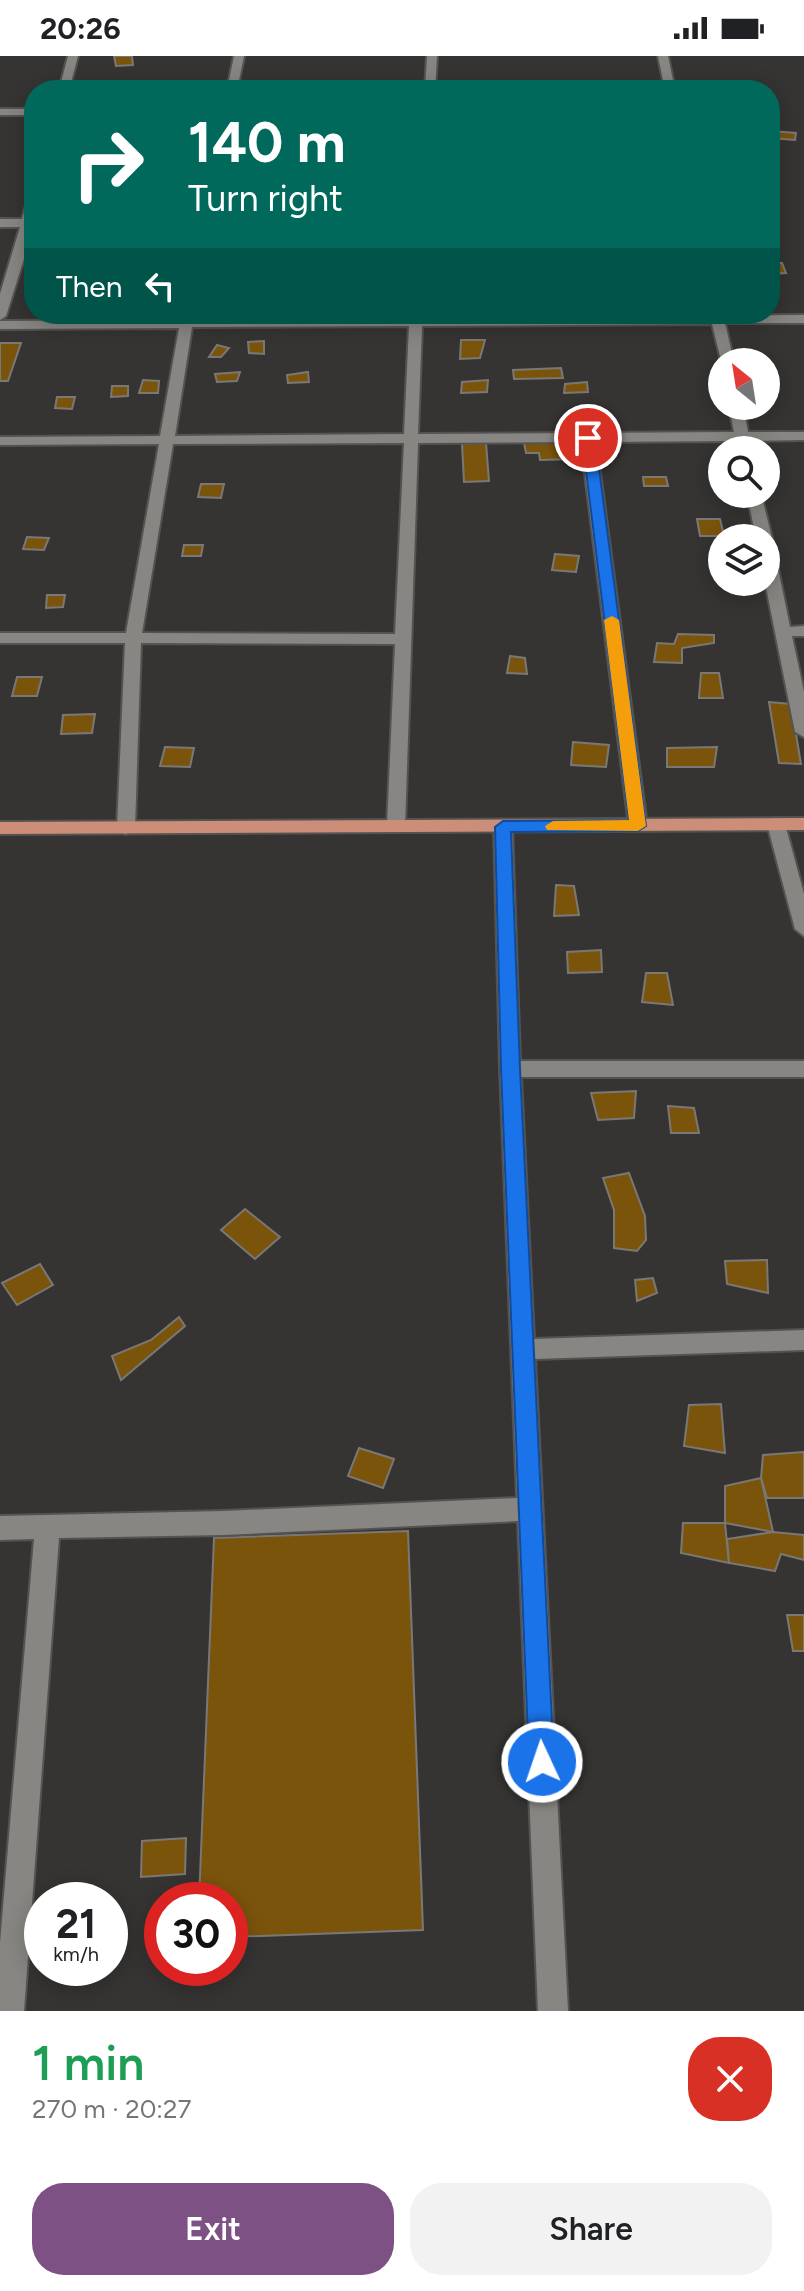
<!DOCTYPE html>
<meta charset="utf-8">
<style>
body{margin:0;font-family:Figtree,sans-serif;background:#f2f2f2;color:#202124;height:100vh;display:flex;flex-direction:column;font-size:30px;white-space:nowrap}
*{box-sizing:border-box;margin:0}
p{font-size:26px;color:#757577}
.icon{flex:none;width:44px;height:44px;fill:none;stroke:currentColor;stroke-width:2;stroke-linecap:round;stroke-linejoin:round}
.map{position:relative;height:1955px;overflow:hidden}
.sheet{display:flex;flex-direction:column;background:#fff;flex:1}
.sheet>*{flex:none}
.hud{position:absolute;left:24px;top:24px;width:756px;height:244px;border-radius:32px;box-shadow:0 4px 20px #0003;background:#00695c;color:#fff;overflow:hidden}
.needle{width:52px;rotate:330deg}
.fabs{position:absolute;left:708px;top:292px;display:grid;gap:16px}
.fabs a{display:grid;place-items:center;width:72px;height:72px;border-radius:50%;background:#fff;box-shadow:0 4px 20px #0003;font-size:40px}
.speed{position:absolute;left:24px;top:1826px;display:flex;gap:16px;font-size:40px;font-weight:700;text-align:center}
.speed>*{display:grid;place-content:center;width:104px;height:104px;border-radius:50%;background:#fff;box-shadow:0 4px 20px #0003;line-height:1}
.speed small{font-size:20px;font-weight:400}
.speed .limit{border:12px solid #d22;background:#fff;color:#111}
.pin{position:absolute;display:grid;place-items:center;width:68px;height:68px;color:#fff;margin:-34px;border:4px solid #fff;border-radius:50%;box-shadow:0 2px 8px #0007}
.me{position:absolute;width:88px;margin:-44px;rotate:357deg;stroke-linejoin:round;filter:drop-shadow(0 0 6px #0008)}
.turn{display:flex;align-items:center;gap:28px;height:168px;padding:0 32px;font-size:36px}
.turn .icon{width:104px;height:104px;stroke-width:2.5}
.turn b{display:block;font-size:56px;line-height:68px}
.then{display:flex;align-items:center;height:76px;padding:0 32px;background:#0003;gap:16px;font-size:30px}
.round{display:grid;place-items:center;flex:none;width:84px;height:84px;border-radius:32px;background:#f2f2f2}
.headline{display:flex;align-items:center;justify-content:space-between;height:136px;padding:0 32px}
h1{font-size:48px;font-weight:600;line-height:60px;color:#1e9e55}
.primary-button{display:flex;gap:16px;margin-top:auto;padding:16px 32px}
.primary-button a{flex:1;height:92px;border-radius:32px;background:#7d5183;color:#fff;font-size:32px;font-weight:600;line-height:92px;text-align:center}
.primary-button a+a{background:#f2f2f2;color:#202124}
.status{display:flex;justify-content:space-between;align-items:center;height:56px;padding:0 40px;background:#fff;direction:ltr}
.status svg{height:22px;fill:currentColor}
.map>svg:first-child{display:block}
.building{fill:#7b540c;stroke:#7a7876;stroke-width:2}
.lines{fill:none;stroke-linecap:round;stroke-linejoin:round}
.minor-casing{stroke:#545351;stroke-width:4}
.major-casing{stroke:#545351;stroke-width:4}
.minor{fill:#888683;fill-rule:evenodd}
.major{fill:#cc8d79;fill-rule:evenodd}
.route{fill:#1a73e8;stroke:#114b97;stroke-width:2}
.slow{fill:#f59e0b}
</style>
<div class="status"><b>20:26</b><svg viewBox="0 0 49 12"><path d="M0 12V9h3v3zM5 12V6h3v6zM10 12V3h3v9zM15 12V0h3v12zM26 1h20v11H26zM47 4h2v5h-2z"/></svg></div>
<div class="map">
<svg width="804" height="1955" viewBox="0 0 804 1955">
<rect width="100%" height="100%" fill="#353432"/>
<g class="building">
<path d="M114,0H132L133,9L116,10Z"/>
<path d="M770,75L796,77L795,84L770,82Z"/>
<path d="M770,207H782L786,217L770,218Z"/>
<path d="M461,284H485L480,302L460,303Z"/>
<path d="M264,285V298L249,297L248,286Z"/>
<path d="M0,287H21L8,325H0Z"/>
<path d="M217,289L229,292L221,301H209Z"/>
<path d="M561,312L563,322L514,323L513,314Z"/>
<path d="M240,316L237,325L217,326L215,318Z"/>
<path d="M308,316L309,326L288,327L287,319Z"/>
<path d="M143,324L159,325L158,337H139Z"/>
<path d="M488,324L487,336L461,337L462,326Z"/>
<path d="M587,326L588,336L564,337L565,328Z"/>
<path d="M112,330H128V340L111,341Z"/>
<path d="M57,341H75L72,353L55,352Z"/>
<path d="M486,387L489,425L464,426L462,388Z"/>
<path d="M524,387H573L576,403L540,404L539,397H526Z"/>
<path d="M643,421H666L668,430H644Z"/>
<path d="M201,428H224L221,442L198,441Z"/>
<path d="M697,463H720L724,480H700Z"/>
<path d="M27,481L49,482L44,494L23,493Z"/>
<path d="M184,489H203L201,500H182Z"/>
<path d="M555,498L579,500L576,516L552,514Z"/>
<path d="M47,539H65L63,551L46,552Z"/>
<path d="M678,578L714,579V587L682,592V607L654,606L657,587L674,588Z"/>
<path d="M510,600L525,602L527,618L507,617Z"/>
<path d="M701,617H719L723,642H699Z"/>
<path d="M17,621H42L37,640H12Z"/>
<path d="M769,646L791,648L801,708L779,707Z"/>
<path d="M95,658L92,677L61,678L63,659Z"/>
<path d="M573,686L609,689L606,711L571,709Z"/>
<path d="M165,691L194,692L190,711L160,710Z"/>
<path d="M717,691L714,711H667V692Z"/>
<path d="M556,829L574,830L579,859L554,860Z"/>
<path d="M601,894L602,916L568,917L567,896Z"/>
<path d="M646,917H667L673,949L642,946Z"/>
<path d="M636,1035L634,1062L598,1064L591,1037Z"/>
<path d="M668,1050L694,1052L699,1077H671Z"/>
<path d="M629,1117L645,1160L646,1184L637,1195L614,1192V1154L603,1122Z"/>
<path d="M245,1153L280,1181L255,1203L221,1174Z"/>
<path d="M767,1204L768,1237L727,1228L725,1205Z"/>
<path d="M40,1208L53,1229L17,1249L2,1227Z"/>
<path d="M653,1222L657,1237L637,1245L635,1224Z"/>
<path d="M179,1261L185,1270L121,1324L112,1300L151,1284Z"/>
<path d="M721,1348L725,1397L684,1390L689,1349Z"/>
<path d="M359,1392L394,1403L383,1432L348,1420Z"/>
<path d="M804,1396V1442H767L761,1422L763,1399Z"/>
<path d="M761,1422L773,1476L725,1467V1430Z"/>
<path d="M683,1467H725L729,1507L681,1497Z"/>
<path d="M408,1475L423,1874L230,1881V1844H199L214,1482Z"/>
<path d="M773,1476L804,1479V1504L781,1498L775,1515L729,1507L727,1483Z"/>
<path d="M787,1559H804V1595H793Z"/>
<path d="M186,1782L185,1818L141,1821L142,1785Z"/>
</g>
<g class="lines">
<g class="minor-casing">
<g id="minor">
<path d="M68,0H78L69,34H59Z"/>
<path d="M234,0H244L237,34H227Z"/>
<path d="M427,0H437L435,34H425Z"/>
<path d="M658,0H668L675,34H665Z"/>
<rect x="0" y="53" width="34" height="6"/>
<path d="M34,139V171L6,260L0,264V238L20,171H0V163H22L28,143Z"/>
<path d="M182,258H194V264L409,262L410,258H422V262L804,259V267H725L734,306H722V308L712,268L422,270L418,378L734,376L729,350H743L748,376H804V384L750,385L752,394H738L736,385L596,386L647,770L644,774H632L629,770L581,386L418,387L405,770L402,774H390L387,770L395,588L141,587L135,772L126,778L120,776L117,772L125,587H0V577H126L159,388L0,389V381L160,380L179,272L0,273V265L181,264ZM409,270L404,378L175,380L192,271ZM404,387L395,578L142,577L173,388Z"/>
<path d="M747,438H761L772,482L769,485L756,482Z"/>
<path d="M766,488L774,493L790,571L804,570V580H792L804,636V681L795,676L765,526Z"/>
<path d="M776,762L785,768L804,838V880L795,873L767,768Z"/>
<path d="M503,765L512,771L520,1005H804V1021H521L534,1283L804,1274V1294L535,1303L568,1955H538L518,1465L224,1479L59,1482L24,1955H0V1887L34,1483L0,1484V1460L224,1455L517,1442L500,1013L494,771Z"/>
</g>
</g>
<g class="major-casing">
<path id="major" d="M804,762V774L0,778V766Z"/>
</g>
<use href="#minor" class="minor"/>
<use href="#major" class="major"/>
</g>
<path class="route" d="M588,378L595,382L646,770L638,775L511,776L520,1013L554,1706L551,1715L542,1719L533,1715L529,1706L501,1013L495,771L503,765L629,764L582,382Z"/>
<path class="slow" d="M612,560L619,564L646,770L638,775L547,774L545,770L553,765L629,764L604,564Z"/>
</svg>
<div class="fabs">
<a><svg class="needle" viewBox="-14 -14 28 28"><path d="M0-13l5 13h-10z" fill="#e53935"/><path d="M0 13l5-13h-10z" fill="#757577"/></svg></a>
<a><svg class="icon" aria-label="search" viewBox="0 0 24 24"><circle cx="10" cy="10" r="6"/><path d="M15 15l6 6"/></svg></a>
<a><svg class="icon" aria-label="layers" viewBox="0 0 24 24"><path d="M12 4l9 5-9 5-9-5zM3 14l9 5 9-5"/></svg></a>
</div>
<div class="speed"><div>21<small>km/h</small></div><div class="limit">30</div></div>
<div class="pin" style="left:588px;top:382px;background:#d93025"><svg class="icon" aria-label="arrive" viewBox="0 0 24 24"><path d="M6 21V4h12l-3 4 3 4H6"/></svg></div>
<svg class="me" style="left:542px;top:1706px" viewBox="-20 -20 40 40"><circle r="17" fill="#1a73e8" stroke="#fff" stroke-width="3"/><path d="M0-11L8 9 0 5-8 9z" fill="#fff"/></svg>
<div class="hud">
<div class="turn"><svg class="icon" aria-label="right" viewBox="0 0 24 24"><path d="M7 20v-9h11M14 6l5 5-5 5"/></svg><div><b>140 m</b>Turn right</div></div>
<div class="then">Then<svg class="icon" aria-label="left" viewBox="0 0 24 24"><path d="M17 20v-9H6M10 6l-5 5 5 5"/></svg></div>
</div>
</div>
<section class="sheet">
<div class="headline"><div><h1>1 min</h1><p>270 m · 20:27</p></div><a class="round" style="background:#d93025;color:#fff"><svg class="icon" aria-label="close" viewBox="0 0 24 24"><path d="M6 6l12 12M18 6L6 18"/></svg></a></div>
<div class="primary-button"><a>Exit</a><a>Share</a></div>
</section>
